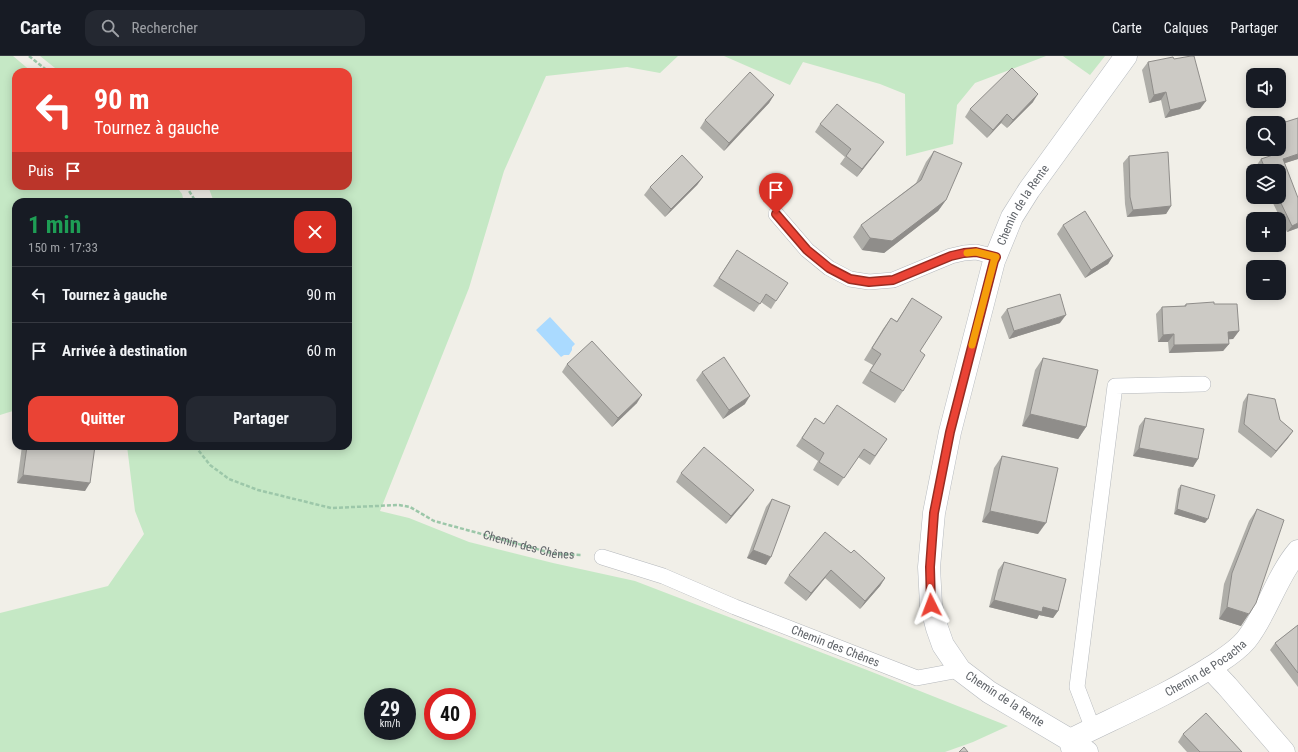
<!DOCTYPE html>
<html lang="fr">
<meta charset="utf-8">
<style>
body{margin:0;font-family:"Roboto Condensed",sans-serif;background:#242831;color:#f1f3f6;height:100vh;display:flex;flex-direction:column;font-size:15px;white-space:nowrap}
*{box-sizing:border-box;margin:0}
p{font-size:13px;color:#9ea1a6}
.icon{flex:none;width:22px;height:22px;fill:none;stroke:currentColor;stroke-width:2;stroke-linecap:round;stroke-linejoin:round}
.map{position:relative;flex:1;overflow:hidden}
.side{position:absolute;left:12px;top:142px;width:340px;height:252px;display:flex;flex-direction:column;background:#171b24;border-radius:12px;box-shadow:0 2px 10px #0003}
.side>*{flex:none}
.banner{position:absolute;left:12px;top:12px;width:340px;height:122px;border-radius:12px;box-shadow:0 2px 10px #0003;background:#ea4335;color:#fff;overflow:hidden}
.fabs{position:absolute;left:1246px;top:12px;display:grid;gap:8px}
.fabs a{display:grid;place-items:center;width:40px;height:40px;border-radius:8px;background:#171b24;box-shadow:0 2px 10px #0003;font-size:20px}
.speed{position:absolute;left:364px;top:632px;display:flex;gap:8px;font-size:20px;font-weight:700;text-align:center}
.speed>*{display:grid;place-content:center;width:52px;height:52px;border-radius:50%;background:#171b24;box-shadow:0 2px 10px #0003;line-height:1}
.speed small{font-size:10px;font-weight:400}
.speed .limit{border:6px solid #d22;background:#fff;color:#111}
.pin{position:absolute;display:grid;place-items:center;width:34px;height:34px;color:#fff;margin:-41px -17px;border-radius:50% 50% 50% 0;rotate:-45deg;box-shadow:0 0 4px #0007}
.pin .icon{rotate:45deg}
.me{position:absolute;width:44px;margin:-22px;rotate:357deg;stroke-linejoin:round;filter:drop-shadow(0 0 3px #0008)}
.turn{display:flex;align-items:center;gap:14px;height:84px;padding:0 16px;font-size:18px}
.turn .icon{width:52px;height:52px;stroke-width:2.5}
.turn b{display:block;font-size:28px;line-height:34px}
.then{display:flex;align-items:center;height:38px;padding:0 16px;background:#0003;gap:8px;font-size:15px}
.round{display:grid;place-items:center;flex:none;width:42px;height:42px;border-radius:12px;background:#242831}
.head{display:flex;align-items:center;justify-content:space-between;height:68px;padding:0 16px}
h1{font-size:24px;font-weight:700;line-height:30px;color:#1e9e55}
.action{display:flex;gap:8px;margin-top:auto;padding:8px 16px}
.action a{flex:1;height:46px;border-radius:12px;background:#ea4335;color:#fff;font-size:16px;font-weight:700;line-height:46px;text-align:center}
.action a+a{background:#242831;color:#f1f3f6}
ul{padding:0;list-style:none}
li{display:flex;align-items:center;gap:12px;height:56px;padding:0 16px;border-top:1px solid #363941}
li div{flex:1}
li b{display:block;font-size:15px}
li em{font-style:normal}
header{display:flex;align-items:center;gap:24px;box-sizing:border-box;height:56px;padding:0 20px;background:#171b24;border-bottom:1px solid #363941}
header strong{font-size:19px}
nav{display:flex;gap:22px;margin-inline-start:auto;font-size:14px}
.search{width:280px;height:36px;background:#242831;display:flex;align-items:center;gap:10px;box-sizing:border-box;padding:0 14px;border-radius:12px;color:#9ea1a6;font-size:15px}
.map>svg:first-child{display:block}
.green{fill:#c5e8c5;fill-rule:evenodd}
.water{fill:#aadaff}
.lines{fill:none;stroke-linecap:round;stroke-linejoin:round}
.lane-casing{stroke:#b5b8bc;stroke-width:16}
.street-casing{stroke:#b5b8bc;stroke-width:23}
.secondary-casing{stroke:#b6babf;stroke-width:23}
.path{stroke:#9cc7a9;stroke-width:2.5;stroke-dasharray:4 2;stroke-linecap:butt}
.lane{stroke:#fff;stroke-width:15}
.street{stroke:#fff;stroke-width:22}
.secondary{stroke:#fff;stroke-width:22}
.wall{fill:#afaea9}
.shaded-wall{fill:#8f8d8a}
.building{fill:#cccac5;stroke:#8f8d8a}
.route-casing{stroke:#982c22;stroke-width:10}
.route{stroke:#ea4335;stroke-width:7}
.slow{stroke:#f59e0b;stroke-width:7}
.labels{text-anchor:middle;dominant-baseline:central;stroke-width:4;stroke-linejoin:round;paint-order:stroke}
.street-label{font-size:12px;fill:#5f6368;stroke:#fff}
</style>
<header>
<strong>Carte</strong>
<div class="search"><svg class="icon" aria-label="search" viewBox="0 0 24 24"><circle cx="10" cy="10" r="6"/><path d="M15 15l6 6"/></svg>Rechercher</div>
<nav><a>Carte</a><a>Calques</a><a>Partager</a></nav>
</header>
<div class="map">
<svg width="1298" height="696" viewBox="0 0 1298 696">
<rect width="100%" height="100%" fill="#f1efe8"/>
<g class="green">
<path d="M0,0H13L32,16H16V130H176L182,138L184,146H16V354L0,359Z"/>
<path d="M40,0H678L660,17L627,11L546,20L504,115L469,232L380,455L409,462L469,486L553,507L635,525L867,614L1008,670L973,686L945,696H0V557L108,530L144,478L135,455L127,390H348V146H214L208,130H348V16H60ZM373,641H407V675H373ZM433,641H467V675H433Z"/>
<path d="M724,0H1046L975,27L957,49L953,88L906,100L905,38L880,28L803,6L790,29Z"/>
<path d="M1063,0H1105L1090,19Z"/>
</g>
<path class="water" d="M550,261L575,288L572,291V294L569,299H564L561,301L536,274Z"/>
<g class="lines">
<g class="lane-casing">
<g id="lane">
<path d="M776,158L807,194L829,212L850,223L869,226L893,224L951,200L964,197L976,196L996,201"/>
<path id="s2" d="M602,501L663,520L735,551L917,622L960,614"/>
<path d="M1093,673L1077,631L1115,330L1203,328"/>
</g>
</g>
<g class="street-casing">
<g id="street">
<path d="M1210,612L1227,630L1284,696"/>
<path id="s3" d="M1073,696L1070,684C1118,660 1168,639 1213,610C1225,602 1237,595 1246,584C1267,558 1276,521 1298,495"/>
</g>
</g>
<g class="secondary-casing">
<g id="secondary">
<path id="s4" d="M1087,696L1070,684L989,636L960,614L943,589L937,572L931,549L929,511L934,457L950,376L994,205L1012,161L1029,134L1126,0"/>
</g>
</g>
<g class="path">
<path d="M29,0L49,16"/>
<path d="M186,130L196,146"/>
<path id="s1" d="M195,390L210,409L229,423L258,434L331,452L399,449L410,451L434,465L555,498L582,499"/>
</g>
<use href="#lane" class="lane"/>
<use href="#street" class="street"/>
<use href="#secondary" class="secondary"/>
</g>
<g class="wall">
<path d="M1148,6L1200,53L1165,62L1161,44L1149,47L1142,14Z"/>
<path d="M774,39L769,47L724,95L700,72L705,64Z"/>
<path d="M1033,46L1007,72L1001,67L987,82L965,61L970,53Z"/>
<path d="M1298,62V103L1285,107L1298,172L1287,176L1270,141H1279V115H1258L1256,110L1261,103L1270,100L1267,93H1279Z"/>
<path d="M820,68L878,94L857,121L840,108L845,101L815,76Z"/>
<path d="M934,95L946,144L938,155L884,197L862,194L853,181L861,169L916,127L926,106Z"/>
<path d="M1129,100L1171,150L1166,158L1127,161L1125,148L1123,107Z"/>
<path d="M703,121L697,129L665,161L644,139L650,131Z"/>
<path d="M1063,169L1113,200L1108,208L1085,222L1057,178Z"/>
<path d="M737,194L776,245L771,253L761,246L754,256L713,230Z"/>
<path d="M912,242L920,295L903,335L895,347L862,327L873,309L864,304L883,273L891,262L897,265Z"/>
<path d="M1186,248H1214L1239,275L1233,283H1229V288L1223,295L1169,297L1168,286H1158L1156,258L1162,251L1184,250Z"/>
<path d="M1007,253L1060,267L1009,283L1001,261Z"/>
<path d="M1043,302L1086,371L1078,383L1022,370L1035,314Z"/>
<path d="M567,308L637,347L612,371L562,316Z"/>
<path d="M702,316L745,348L723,363L696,324Z"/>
<path d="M1248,338L1293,375L1288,382L1271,402L1238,376L1243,346Z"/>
<path d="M815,362L824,368L887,383L870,409L858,401L838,430L813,414L818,405L796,390Z"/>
<path d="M1145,362L1198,403L1193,411L1133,400L1139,370Z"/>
<path d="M22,390H95L85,435L17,427Z"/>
<path d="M1002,400L1038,478L982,466L994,412Z"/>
<path d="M681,417L748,442L726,468L676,426Z"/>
<path d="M1181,429L1205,467L1174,458L1178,433Z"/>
<path d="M772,443L766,509L747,502L766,451Z"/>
<path d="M1257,453L1241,570L1219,563L1224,528L1249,465Z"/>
<path d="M851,497L885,522L880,530L860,553L825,522L806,545L784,527L789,519Z"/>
<path d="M1004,506L1058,555L1053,562L1039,559L1037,563L989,551L998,514Z"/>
<path d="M1298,569V631L1270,594L1275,587Z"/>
<path d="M1183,678L1242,696H1187L1178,686Z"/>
</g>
<g class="shaded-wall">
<path d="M1166,36L1161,44L1149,47L1154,39Z"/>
<path d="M1038,38L1033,46L1007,72L1013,64Z"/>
<path d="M774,39L769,47L724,95L729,87Z"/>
<path d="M1206,45L1200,53L1165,62L1170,54Z"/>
<path d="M1007,58L1001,67L987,82L993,74Z"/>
<path d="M884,86L878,94L857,121L862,113Z"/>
<path d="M1298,98V103L1279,109L1283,103Z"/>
<path d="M703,121L697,129L665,161L671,153Z"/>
<path d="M946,144L938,155L884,197L862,194L870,182Z"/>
<path d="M1171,150L1166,158L1127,161L1133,154Z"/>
<path d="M1298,167V172L1287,176L1292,170Z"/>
<path d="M1113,200L1108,208L1085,222L1091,214Z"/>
<path d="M1066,259L1060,267L1009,283L1014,275Z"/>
<path d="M1239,275L1233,283L1223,284L1228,276Z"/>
<path d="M1174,278L1168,286H1158L1163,279Z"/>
<path d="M1229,288L1223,295L1169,297L1174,289Z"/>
<path d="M642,339L637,347L612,371L618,362Z"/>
<path d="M750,340L745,348L723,363L729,354Z"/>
<path d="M1030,358L1086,371L1078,383L1022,370Z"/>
<path d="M1293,375L1288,382L1271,402L1276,395Z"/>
<path d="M1139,392L1198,403L1193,411L1133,400Z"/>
<path d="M23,419L90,427L85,435L17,427Z"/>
<path d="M754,434L748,442L726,468L731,460Z"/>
<path d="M1177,453L1208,463L1205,467L1174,458Z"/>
<path d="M990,455L1046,467L1038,478L982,466Z"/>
<path d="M753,494L771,501L766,509L747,502Z"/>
<path d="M831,514L825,522L806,545L811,537Z"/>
<path d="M885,522L880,530L860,553L865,545Z"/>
<path d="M994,544L1043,551L1058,555L1053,562L1039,559L1037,563L989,551Z"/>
<path d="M1227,551L1249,558L1241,570L1219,563Z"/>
</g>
<g class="building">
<path d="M1191,0H1194L1206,45L1170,54L1166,36L1154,39L1148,6L1173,1L1174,3Z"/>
<path d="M1012,12L1038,38L1013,64L1007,58L993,74L970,53Z"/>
<path d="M750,16L774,39L729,87L705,64Z"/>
<path d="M837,48L884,86L862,113L846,100L851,93L820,68Z"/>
<path d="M1298,62V98L1283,103L1298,142V167L1292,170L1278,141H1279V115H1266L1261,103L1276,98L1274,93H1279V68Z"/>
<path d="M934,95L962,107L946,144L892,185L870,182L861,169L921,124Z"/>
<path d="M1168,96L1171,150L1133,154L1130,141L1129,100Z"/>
<path d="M682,99L703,121L671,153L650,131Z"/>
<path d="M1085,155L1113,200L1091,214L1063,169Z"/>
<path d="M737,194L788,227L776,245L766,238L760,248L719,222Z"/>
<path d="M1060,238L1066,259L1014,275L1007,253Z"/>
<path d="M912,242L942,261L920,295L925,299L903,335L870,315L881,298L872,292L891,262L897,266Z"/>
<path d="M1214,246V248H1237L1239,275L1228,276L1229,288L1174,289V278L1163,279L1162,251L1186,250V248Z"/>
<path d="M592,285L642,339L618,362L567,308Z"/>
<path d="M724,301L750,340L729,354L702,316Z"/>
<path d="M1043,302L1098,314L1086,371L1030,358Z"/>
<path d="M1248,338L1275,343L1280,364L1293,375L1276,395L1244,368Z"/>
<path d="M837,349L887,383L875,400L864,393L844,422L819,406L824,397L802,382L815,362L824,368Z"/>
<path d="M1145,362L1204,373L1198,403L1139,392Z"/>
<path d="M27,390H95L90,427L23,419Z"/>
<path d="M704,391L754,434L731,460L681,417Z"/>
<path d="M1002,400L1058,412L1046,467L990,455Z"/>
<path d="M1181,429L1215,439L1208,463L1177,453Z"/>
<path d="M772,443L790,450L771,501L753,494Z"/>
<path d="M1257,453L1284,464L1256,547L1249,558L1227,551L1232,517Z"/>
<path d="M825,476L851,497L854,494L885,522L865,545L831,514L811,537L789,519Z"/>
<path d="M1004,506L1066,523L1058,555L1043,551L1042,556L994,544Z"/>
<path d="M1298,569V617L1275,587Z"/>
<path d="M1206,657L1242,696H1200L1183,678Z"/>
<path d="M964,691L968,696H959Z"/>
</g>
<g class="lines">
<g class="route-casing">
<path id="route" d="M776,158L807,194L829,212L850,223L869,226L893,224L951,200L964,197L976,196L996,201L994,205L950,376L934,457L930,511L931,549"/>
</g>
<use href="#route" class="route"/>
<path class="slow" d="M967,197L976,196L996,201L994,205L972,289"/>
</g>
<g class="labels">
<g class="street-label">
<text stroke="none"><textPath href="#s4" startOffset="638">Chemin de la Rente</textPath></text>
<text stroke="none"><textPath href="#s1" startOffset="359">Chemin des Chênes</textPath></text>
<text stroke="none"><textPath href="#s2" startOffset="250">Chemin des Chênes</textPath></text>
<text stroke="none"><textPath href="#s3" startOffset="166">Chemin de Pocacha</textPath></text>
<text transform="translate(1005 643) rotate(33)">Chemin de la Rente</text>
</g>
</g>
</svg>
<div class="fabs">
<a><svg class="icon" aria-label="sound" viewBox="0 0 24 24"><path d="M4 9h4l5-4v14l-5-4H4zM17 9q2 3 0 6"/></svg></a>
<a><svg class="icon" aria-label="search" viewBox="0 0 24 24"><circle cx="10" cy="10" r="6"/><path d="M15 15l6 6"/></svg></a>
<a><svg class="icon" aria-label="layers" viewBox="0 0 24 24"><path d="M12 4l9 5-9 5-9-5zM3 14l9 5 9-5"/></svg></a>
<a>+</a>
<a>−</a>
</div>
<div class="speed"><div>29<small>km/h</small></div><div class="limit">40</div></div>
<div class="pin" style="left:776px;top:158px;background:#d93025"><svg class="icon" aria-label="arrive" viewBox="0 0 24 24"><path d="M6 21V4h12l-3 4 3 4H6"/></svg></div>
<svg class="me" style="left:931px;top:549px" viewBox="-20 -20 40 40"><path d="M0-17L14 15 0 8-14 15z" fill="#ea4335" stroke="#fff" stroke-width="4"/></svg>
<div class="banner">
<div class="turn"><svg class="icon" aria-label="left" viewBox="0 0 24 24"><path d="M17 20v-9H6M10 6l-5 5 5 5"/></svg><div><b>90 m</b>Tournez à gauche</div></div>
<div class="then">Puis<svg class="icon" aria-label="arrive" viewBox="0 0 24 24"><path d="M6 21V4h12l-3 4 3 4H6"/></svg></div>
</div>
<section class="side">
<div class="head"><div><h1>1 min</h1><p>150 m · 17:33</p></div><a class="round" style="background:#d93025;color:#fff"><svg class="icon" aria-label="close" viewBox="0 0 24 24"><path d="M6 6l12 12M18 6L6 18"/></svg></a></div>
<ul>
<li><svg class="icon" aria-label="left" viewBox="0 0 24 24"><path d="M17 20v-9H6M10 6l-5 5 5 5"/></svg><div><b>Tournez à gauche</b></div><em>90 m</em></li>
<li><svg class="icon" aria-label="arrive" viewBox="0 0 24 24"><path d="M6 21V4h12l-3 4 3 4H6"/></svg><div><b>Arrivée à destination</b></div><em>60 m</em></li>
</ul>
<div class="action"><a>Quitter</a><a>Partager</a></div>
</section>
</div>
